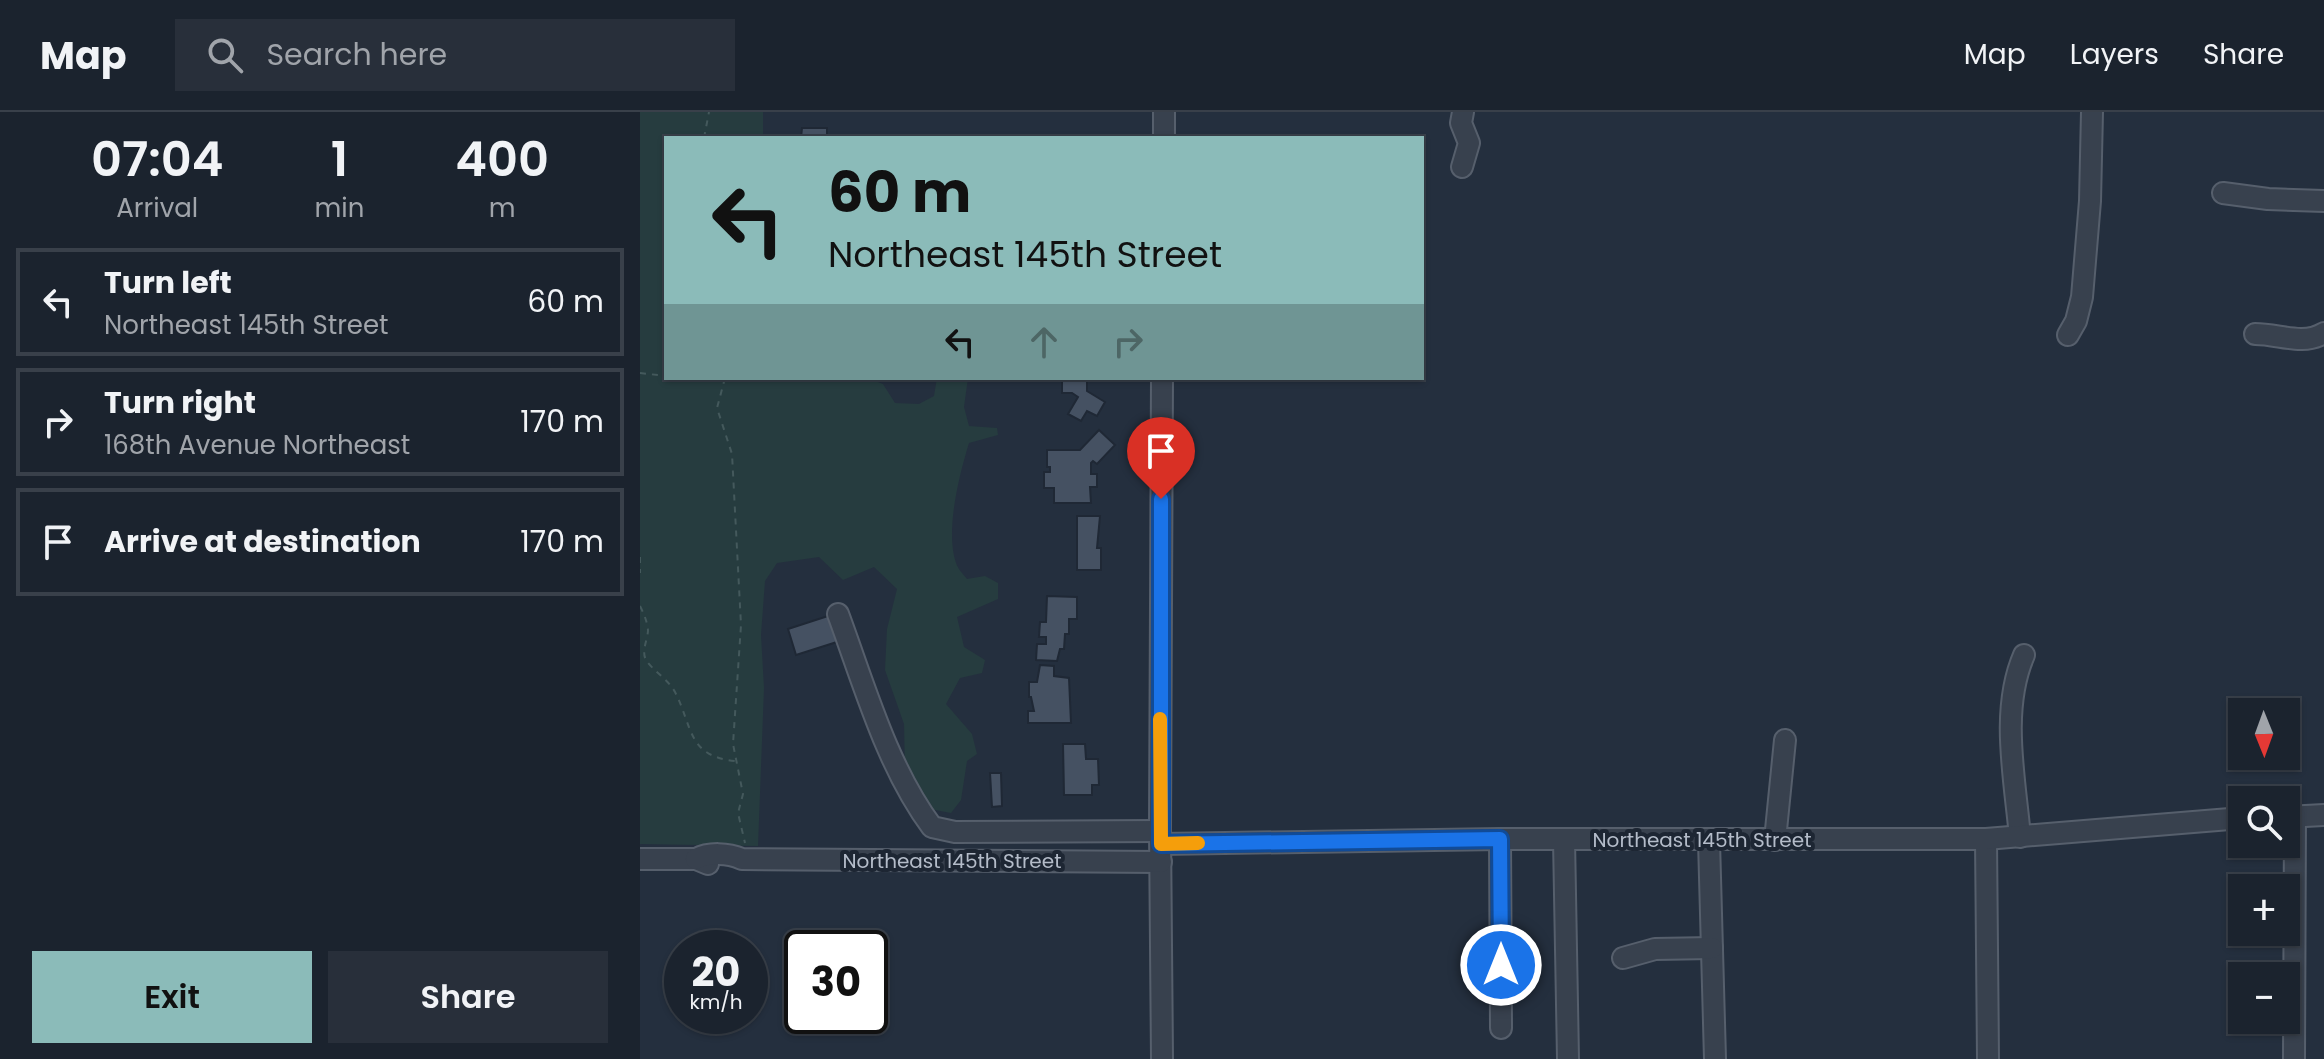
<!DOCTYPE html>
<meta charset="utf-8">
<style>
body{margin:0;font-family:Poppins,sans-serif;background:#282f3a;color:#f1f3f6;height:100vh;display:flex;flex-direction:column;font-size:30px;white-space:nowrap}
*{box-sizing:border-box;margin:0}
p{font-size:26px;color:#a0a4aa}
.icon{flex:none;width:44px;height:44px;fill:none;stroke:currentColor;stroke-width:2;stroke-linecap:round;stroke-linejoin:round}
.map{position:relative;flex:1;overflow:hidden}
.panel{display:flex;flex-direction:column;background:#1b232e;width:640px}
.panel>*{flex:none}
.top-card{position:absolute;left:24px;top:24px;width:760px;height:244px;border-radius:0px;box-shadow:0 2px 6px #0004,0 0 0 2px #39404a;background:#8bbbb9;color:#111;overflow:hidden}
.needle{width:52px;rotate:179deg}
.buttons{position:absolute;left:1588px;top:586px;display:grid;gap:16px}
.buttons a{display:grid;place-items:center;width:72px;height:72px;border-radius:0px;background:#1b232e;box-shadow:0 2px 6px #0004,0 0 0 2px #39404a;font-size:40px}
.speed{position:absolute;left:24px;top:818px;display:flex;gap:16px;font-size:40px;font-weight:700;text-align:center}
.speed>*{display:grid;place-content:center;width:104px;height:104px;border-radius:50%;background:#1b232e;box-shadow:0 2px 6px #0004,0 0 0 2px #39404a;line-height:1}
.speed small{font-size:20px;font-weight:400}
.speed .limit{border:4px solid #111;border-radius:12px;background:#fff;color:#111}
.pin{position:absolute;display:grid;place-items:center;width:68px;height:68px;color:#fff;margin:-82px -34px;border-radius:50% 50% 50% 0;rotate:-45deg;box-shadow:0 0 8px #0007}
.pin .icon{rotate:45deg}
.me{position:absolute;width:88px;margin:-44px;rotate:0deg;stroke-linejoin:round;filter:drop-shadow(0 0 6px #0008)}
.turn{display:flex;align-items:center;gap:28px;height:168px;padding:0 32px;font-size:36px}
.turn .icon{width:104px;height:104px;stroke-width:2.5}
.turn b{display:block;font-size:56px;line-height:68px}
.lanes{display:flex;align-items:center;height:76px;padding:0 32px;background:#0003;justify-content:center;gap:40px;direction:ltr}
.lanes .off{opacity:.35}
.eta{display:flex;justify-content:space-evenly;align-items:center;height:136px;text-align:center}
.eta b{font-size:48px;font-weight:600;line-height:56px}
.cta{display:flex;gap:16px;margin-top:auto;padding:16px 32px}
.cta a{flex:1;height:92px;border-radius:0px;background:#8bbbb9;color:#111;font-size:32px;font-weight:600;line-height:92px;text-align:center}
.cta a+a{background:#282f3a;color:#f1f3f6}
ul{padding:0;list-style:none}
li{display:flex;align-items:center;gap:24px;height:108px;margin:0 16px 12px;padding:0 16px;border:4px solid #39404a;border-radius:0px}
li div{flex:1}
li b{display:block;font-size:30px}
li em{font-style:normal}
header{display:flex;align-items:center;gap:48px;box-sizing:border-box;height:112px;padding:0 40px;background:#1b232e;border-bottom:2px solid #39404a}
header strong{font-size:38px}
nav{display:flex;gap:44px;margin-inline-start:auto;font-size:28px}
.search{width:560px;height:72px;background:#282f3a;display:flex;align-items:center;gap:20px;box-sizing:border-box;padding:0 28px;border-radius:0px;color:#a0a4aa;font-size:30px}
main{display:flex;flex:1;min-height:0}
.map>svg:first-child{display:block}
.green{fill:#263c3f}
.building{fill:#455162;stroke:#1f2835;stroke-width:2}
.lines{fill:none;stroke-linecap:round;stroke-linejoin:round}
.minor-casing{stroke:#565f6c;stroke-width:24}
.path{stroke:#44595c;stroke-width:2;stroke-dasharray:6 6;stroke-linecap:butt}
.minor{stroke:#38414e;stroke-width:20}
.route-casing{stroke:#114b97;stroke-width:20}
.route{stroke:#1a73e8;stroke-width:14}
.slow{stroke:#f59e0b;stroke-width:14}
.labels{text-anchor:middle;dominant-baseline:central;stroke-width:8;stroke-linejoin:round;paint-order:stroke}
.street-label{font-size:20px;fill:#b4bcc9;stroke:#1d2633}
</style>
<header>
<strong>Map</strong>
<div class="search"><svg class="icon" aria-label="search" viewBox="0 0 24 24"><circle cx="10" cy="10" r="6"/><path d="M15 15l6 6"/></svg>Search here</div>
<nav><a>Map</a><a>Layers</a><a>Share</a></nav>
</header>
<main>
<section class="panel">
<div class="eta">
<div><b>07:04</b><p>Arrival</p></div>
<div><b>1</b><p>min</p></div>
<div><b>400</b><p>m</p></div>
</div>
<ul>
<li><svg class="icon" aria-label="left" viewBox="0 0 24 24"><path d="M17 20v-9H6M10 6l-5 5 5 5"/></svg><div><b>Turn left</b><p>Northeast 145th Street</p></div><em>60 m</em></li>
<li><svg class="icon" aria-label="right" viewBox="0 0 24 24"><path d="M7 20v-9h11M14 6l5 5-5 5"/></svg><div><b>Turn right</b><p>168th Avenue Northeast</p></div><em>170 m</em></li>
<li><svg class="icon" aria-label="arrive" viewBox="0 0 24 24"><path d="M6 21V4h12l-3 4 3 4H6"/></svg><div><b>Arrive at destination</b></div><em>170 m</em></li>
</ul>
<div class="cta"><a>Exit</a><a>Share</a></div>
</section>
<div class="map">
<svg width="1684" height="947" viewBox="0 0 1684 947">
<rect width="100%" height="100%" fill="#242f3e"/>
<path class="green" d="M0,0H123V26H26V266H227L243,272L255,291L279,292L294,284L297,266H328L324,295L329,314L357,316L358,323L329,331C319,364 305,419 316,451C318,457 323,462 327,467L345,464L358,471V487L317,505L324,535L345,548L342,561L320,566L306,592L332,622L337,642L327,649L321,688L311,701L290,697L265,657L264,612L245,558L247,517L257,477L234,455L203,468L179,445L137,451L125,469L121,523L124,576L118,734L0,732Z"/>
<g class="building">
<path d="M162,16H187V26H161Z"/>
<path d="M422,266H447V279L465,290L457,304L447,299L441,309L428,302L438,285L432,281H422Z"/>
<path d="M459,318L475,333L457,352L453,349L451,351V362H457V375H450L451,391H414V376H404V360H410V355H407V338H440Z"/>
<path d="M437,404H460L457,436H461V458H437Z"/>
<path d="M407,484L437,485V507H429V522H425L424,537H420L417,549L396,548L397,532H406V525H399L400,510H406Z"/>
<path d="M191,503L200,529L156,543L148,517Z"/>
<path d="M400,553L414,554V564L429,566L431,611H388V599H394L391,585H389V570H397Z"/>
<path d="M423,632H445L446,647H458L459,673H452V683H424Z"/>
<path d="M350,661H361L362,694L352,695Z"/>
</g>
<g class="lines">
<g class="minor-casing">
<g id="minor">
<path d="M524,26V0"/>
<path d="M822,55L829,31L821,11L823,0"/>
<path d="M1583,81L1628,87L1684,89"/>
<path d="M1615,222C1640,222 1662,234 1684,221"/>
<path d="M1428,223L1436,209L1442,185L1450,89L1452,0"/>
<path d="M522,266L520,719L522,947"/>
<path d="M198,502C224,572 247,655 292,715L315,720L520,719"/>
<path d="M1646,705L1684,703"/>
<path d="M1380,725C1375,667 1360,598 1384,543"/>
<path d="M860,727L861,916"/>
<path d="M924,727L928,947"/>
<path d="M1346,727L1348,947"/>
<path d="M1135,728L1145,628"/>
<path d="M1069,729L1075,947"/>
<path d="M521,732L860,727H1346L1602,706"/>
<path d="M0,747H56L68,752"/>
<path d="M56,747C69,740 88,741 102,747L521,750"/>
<path d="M983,846L1015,837L1072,836"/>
<path d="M1654,947L1655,704"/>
</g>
</g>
<g class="path">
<path d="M64,26L69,0"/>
<path d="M0,261L26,264"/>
<path d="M85,266L77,296L92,342L101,513L93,632L103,682L98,701L105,731"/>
<path d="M0,445V461"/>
<path d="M0,494C4,502 7,509 8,518C8,527 1,539 6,548C12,558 28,567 35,580C53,615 47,644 95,649"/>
</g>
<use href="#minor" class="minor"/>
</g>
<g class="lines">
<g class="route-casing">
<path id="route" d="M521,387V732L860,727L861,853"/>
</g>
<use href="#route" class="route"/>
<path class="slow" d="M520,607L521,732L558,731"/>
</g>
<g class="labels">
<g class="street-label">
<text x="1062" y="728">Northeast 145th Street</text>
<text x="312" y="749">Northeast 145th Street</text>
</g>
</g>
</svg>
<div class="buttons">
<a><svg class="needle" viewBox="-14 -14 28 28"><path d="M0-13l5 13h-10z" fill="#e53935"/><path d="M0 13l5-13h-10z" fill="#a0a4aa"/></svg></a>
<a><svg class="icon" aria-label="search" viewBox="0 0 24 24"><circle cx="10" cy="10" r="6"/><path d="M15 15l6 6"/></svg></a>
<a>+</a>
<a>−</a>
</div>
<div class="speed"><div>20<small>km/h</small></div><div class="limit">30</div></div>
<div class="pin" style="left:521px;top:387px;background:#d93025"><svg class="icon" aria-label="arrive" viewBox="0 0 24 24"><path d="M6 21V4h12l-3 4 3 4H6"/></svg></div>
<svg class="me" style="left:861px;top:853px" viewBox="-20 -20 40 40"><circle r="17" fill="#1a73e8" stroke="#fff" stroke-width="3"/><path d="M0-11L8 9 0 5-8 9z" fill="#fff"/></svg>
<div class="top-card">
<div class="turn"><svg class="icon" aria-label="left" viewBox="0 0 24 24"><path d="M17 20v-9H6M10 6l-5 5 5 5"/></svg><div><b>60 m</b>Northeast 145th Street</div></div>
<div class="lanes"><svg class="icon" aria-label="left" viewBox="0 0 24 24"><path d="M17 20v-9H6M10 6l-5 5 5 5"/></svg><svg class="icon off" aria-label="ahead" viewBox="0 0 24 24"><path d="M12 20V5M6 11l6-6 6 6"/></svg><svg class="icon off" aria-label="right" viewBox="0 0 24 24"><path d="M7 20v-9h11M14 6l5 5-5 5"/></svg></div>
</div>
</div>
</main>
